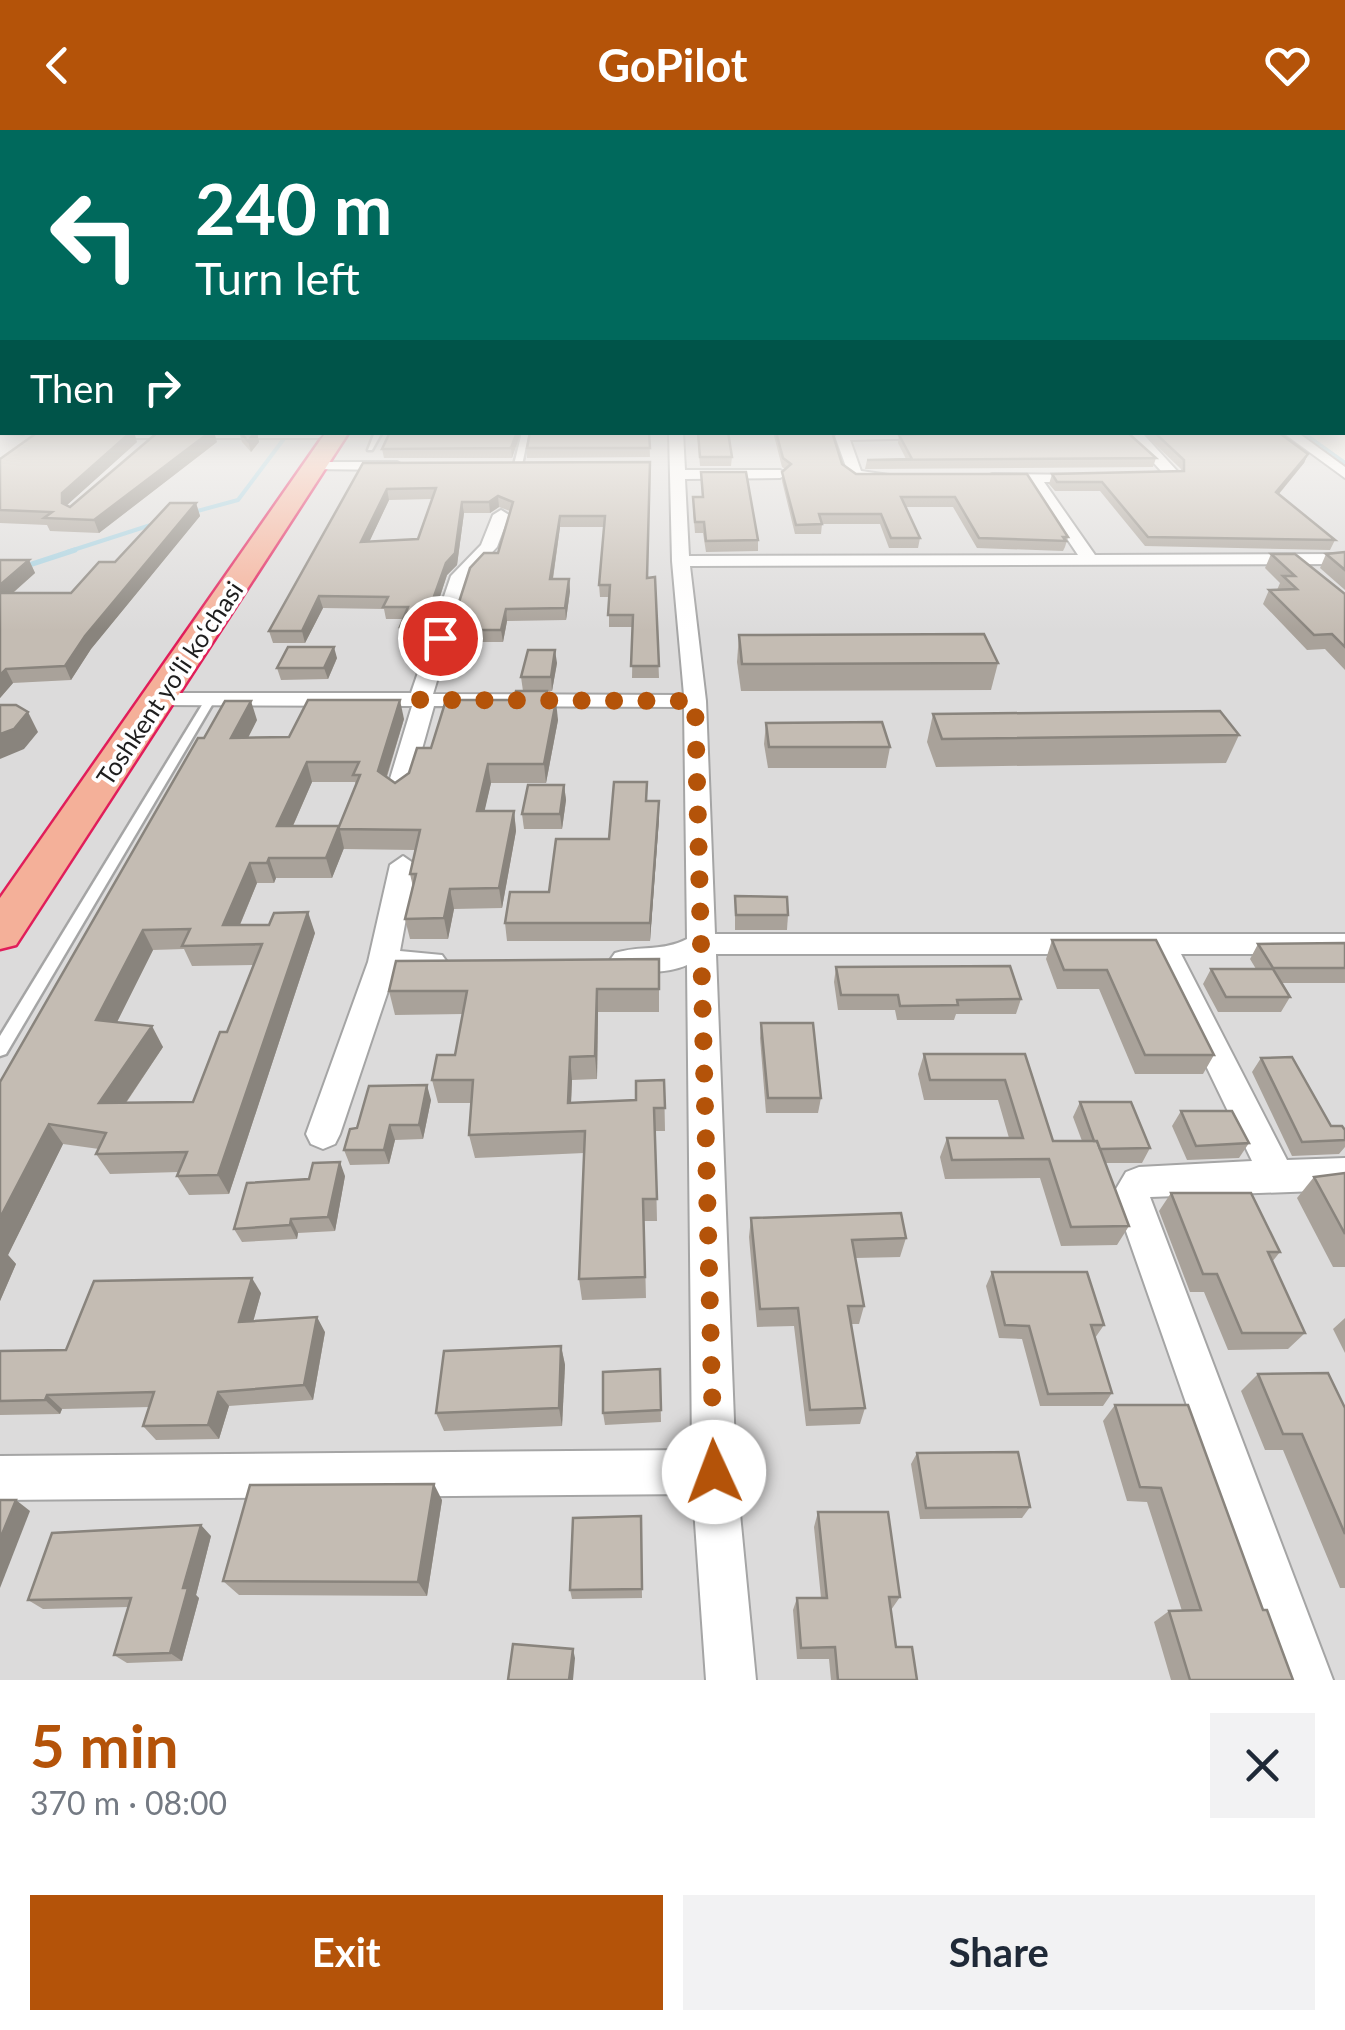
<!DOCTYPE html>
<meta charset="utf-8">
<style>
body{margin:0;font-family:Lato,sans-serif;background:#f2f2f3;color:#1f2937;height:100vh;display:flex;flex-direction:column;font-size:38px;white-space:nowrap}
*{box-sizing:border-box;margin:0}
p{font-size:32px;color:#747a83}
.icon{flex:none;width:55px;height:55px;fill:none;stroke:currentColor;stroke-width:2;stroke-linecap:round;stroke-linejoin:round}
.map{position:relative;height:1550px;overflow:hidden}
.side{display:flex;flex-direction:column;background:#fff;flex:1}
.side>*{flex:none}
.banner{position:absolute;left:0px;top:0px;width:1345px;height:305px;box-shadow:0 5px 25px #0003;background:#00695c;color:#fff;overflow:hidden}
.pin{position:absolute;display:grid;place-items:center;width:85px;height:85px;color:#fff;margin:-42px;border:5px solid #fff;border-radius:50%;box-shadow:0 2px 10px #0007}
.me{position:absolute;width:110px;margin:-55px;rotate:358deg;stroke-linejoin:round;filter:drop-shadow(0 0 8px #0008)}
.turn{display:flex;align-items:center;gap:35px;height:210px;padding:0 30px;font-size:45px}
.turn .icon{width:130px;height:130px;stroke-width:2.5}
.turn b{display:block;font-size:70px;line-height:85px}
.then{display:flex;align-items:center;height:95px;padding:0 30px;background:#0003;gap:20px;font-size:38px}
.round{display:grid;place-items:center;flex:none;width:105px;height:105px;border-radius:0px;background:#f2f2f3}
.headline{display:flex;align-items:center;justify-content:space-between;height:170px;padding:0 30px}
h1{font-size:60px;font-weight:700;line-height:75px;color:#b45309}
.action{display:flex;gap:20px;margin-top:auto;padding:20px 30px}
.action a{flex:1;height:115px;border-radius:0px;background:#b45309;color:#fff;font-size:40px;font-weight:700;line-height:115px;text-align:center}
.action a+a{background:#f2f2f3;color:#1f2937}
header{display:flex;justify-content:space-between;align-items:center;height:130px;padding:0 30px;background:#b45309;color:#fff;font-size:45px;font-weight:700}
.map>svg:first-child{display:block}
.residential{fill:#dcdbdb}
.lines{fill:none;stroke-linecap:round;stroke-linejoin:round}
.stream-far1{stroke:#a3cfdf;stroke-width:4}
.stream{stroke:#a3cfdf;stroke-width:5}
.service-casing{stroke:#a5a5a5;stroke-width:5}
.minor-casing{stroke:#a5a5a5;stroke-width:4}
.trunk-casing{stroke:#e11e5a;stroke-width:5}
.service{fill:#fff;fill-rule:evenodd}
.minor{fill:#fff;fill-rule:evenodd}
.trunk{fill:#f4b099;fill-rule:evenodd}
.wall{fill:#a9a29a;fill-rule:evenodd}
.shaded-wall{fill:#89847d}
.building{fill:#c4bcb3;stroke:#89847d;stroke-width:2.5;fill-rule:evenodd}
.route{stroke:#b45309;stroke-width:18;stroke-dasharray:0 32.4}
.labels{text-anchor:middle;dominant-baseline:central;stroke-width:8;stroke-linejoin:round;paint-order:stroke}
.far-street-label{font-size:25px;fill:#1e1e1e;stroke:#fff}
</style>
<header><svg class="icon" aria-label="back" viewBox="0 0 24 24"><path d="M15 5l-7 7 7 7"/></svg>GoPilot<svg class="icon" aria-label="heart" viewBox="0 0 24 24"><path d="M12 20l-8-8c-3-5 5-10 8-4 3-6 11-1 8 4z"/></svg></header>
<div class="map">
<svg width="1345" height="1550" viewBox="0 0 1345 1550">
<rect width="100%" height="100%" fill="#f0ece4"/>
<path class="residential" d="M0,284L2,302H1300L1345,335V1550H0Z"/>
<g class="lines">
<g class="stream-far1">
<path d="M1302,302L1345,333"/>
<path d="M190,383L238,370L289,302"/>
<path d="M67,422L157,393"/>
</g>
<path class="stream" d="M23,437L75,420"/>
<g class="service-casing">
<g id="service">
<path d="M375,302H382L372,320H368Z"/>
<path d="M522,302H529L522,335L518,337L514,335Z"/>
<path d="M210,567L215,570L6,924L0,926V906L205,570Z"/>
</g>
</g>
<g class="minor-casing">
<g id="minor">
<path d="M325,302L319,308H99L92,304Z"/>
<path d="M669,302H683L685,340H780L787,344L780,348L685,349L689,426L1078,425L1029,352L987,351L985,348L992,344L1089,345L1091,348L1084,352H1044L1095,425L1345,424V434L690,436L706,571L715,804H1345V824H1181L1287,1030L1345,1028V1060L1150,1067L1333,1550H1283L1113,1064L1126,1042L1139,1037L1252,1031L1152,824H716L736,1342L756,1550H706L693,1364L0,1370V1326L692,1320L687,835C667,844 636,844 615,837L610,830L615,823C640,815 662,822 687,809L684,577L434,576L410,662L398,669L386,662L412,576L159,575L148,569L159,563H411L451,446L481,415L493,385L501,380L509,385L497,417L468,448L433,564L684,565L672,431Z"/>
<path d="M1039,302L1033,306L850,310L861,341L889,345L891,348L884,352L850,348L835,306L840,302Z"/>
<path d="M1119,302L1144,305L1178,342V348L1137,351V345L1162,342L1134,311Z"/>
<path d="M1282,302H1297L1345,337V348Z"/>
<path d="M313,332H397L404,336L397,340L308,339L306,336Z"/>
<path d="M403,726L416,735L400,821L442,825L447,832L442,839L394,843L340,1004L335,1014L323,1019L311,1014L306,1004L368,832L390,735Z"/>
</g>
</g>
<g class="trunk-casing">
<path id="trunk" d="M326,302H349L16,815L0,819V768Z"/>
</g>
<use href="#service" class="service"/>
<use href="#minor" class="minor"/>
<use href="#trunk" class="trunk"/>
</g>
<g class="wall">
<path d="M0,284H2V302H29L24,306H0Z"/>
<path d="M239,302H257L259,312L251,322L242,312Z"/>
<path d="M390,302H521L512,328H384L382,319Z"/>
<path d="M649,302L650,327L527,328V318Z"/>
<path d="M697,302H728L732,327L731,336H700Z"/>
<path d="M773,302H832L842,334L856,344H1027L1068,407L1065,417L1063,421L977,418L953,377H906L920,408L918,418H889L880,394H822L821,404H795L782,351V342L785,339L782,337Z"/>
<path d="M1142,302H1278L1308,324L1304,333L1279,364L1335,410L1330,420L1145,416L1100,361H1055L1049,354L1052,344L1181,342V339Z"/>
<path d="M899,305L1156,328L1153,337L865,339L867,330L906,329L898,313Z"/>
<path d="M137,312L67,375L70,377L217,312L99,403L50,401L47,395L0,393V329Z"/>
<path d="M650,332L647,448L655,447L659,548H632L633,497H609V467H600L599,455L604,397H560L553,449H569L570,461L566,490L507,491L503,512H452L450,500L498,423L510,381L499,377L490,383H464L457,435L447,445L426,509H402L400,497L403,489H386L384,479L323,478L305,513H273L269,501L363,333ZM432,369L418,409L369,412L389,370Z"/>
<path d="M701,342L758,410V421L706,422L703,403H695L693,378V367H702Z"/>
<path d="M196,373L200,386L91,519L71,550L13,553L0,568V430H29L35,443L13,463H71Z"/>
<path d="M1345,422V460L1320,438L1326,424Z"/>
<path d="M1271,424L1345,464V540L1325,519L1307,520L1263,474L1269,460H1277L1280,453L1265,438Z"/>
<path d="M739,505L998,533L991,560L741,561L737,532Z"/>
<path d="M337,528L328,549L281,550L277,538Z"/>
<path d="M557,533L552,561H523L521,547Z"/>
<path d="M547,561L548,571L558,590L546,653H491L484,681H514L516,701L502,778L454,779L448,809H410L405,789L413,757L410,744L415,720L344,719V718L332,748H276L274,753H257L240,795L315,803L229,1064L189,1065L177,1046L179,1042L110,1044L96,1024L99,1019L63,1014L8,1125L16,1134L0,1171V952L204,608L257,590L248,608L289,607L404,589L387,647L395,653L409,643L431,618L514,570ZM312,652H355L356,654L339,698L293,696ZM184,819L192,836L253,835L227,902L193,972L126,973L163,917L117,892L153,820Z"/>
<path d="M933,584L1239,605L1226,633L936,637L927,612Z"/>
<path d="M766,593L890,617L886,638H768L764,614Z"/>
<path d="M564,655L566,670L562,699H524L522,684Z"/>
<path d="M647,671H659V689L650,811H507L505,793L549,762L609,709Z"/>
<path d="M735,766L788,785L787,800H735Z"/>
<path d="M1052,810H1156L1214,925L1203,944H1135L1099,859H1057L1046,829Z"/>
<path d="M1345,813V853H1281L1290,867L1281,882H1218L1203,854L1211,839H1256L1250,829L1258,814Z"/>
<path d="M659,829V882H598L597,949L572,950L571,973L636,970L664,950L665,1001H655L657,1091H644L646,1168L582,1170L579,1149L584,1023L475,1028L469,1005L471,973H438L432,950L455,925L463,884L395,885L389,861Z"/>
<path d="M836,837L1021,869L1016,884H956L954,890H897L895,880H838L834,852Z"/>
<path d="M761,893L821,968L818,983H766L760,908Z"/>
<path d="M924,924H1025L1053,1011H1082L1073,987L1080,972L1150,1018L1142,1033H1105L1129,1096L1117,1115L1061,1116L1040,1048L945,1049L940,1027L947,1008H1009L998,970H924L918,944Z"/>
<path d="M1261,928L1331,996L1345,1000V1017L1339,1024L1292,1026L1252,942Z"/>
<path d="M431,970L423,1009L395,1010L389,1034L350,1035L344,1020L357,998Z"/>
<path d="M1181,981L1249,1013L1239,1028L1187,1030L1172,996Z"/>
<path d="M1345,1043V1137H1333L1297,1068L1314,1047Z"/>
<path d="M345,1046L335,1101L298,1103L297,1109L242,1112L234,1099L309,1049Z"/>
<path d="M1171,1063L1280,1122L1272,1132L1305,1203L1288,1219L1228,1220L1204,1162H1190L1159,1081Z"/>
<path d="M751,1088L906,1108L900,1127L855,1128L864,1176L859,1194H851L865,1278L860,1294L806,1296L794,1196L757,1197L749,1107Z"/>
<path d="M992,1142L1104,1195L1095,1208L1112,1263L1103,1276H1040L1022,1209L999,1208L986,1156Z"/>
<path d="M261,1163L253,1191L325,1202L313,1270L229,1276L219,1309L156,1310L143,1296L150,1277L62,1279L60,1284L0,1285V1221L66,1220Z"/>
<path d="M1345,1188V1223L1333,1199Z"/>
<path d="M561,1216L565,1235L562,1296L444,1301L436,1283Z"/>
<path d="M660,1239L661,1292L605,1295L603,1283Z"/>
<path d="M1258,1244L1345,1278V1458H1340L1283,1320H1265L1241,1261Z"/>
<path d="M1115,1275L1263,1480L1293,1550H1171L1154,1492L1169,1481H1182L1147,1372L1127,1371L1103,1291Z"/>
<path d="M917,1323L1030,1377L1022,1388L920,1389L911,1334Z"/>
<path d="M442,1370L427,1466L239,1465L223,1451Z"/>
<path d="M818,1382L900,1467L891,1480L896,1517L917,1550H831L829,1529H797L793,1480L797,1468H821L814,1397Z"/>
<path d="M641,1386L642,1468L572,1469L570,1460Z"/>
<path d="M211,1406L196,1465L199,1468L182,1531L127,1533L114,1525L129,1477L43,1479L28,1470Z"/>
</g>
<g class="shaded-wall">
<path d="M131,302H134L137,312L67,375L62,373V363Z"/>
<path d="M210,302H214L217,312L99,403L94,390Z"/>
<path d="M255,302H257L259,312L251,322L248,311Z"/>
<path d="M517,302H521L512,328L511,318Z"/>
<path d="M1308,324L1304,333L1272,372L1276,362Z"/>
<path d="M387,359L389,370L364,423L361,412Z"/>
<path d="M498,366L499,377L490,383L489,372Z"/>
<path d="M462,372L464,383L457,435L447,445L426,509L423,497Z"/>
<path d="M196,373L200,386L91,519L71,550L65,536L85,506Z"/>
<path d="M560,386V397L551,461L550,449Z"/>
<path d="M29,430L35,443L0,474V455Z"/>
<path d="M569,449L570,461L566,490L565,478Z"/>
<path d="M319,466L323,478L305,513L302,501Z"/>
<path d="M506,479L507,491L503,512L501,500Z"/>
<path d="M334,517L337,528L328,549L324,538Z"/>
<path d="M555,520L557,533L552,561L551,547Z"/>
<path d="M6,539L13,553L0,568V545Z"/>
<path d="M400,570L404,589L382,661L378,641Z"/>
<path d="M251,571L257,590L238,627L231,608Z"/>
<path d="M556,571L558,590L546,653L544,634Z"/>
<path d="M28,582L38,602L24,619L0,629V604Z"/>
<path d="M307,632L312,652L284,716L277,696Z"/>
<path d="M488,634L491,653L480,701L477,681Z"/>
<path d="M564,655L566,670L562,699L560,684Z"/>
<path d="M659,671V689L650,811V793Z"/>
<path d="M514,681L516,701L502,778L499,758Z"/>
<path d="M339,696L344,718L332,748L326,728Z"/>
<path d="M269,728L276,748L274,753L267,733Z"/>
<path d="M250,733L257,753L231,816L223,795Z"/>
<path d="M450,759L454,779L448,809L444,788Z"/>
<path d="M308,782L315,803L229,1064L218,1045Z"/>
<path d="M143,800L153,820L108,910L96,890Z"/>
<path d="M597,859L598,882L597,949L595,926Z"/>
<path d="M152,896L163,917L112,993L99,973Z"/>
<path d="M570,927L572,950L570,996L568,973Z"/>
<path d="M427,955L431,970L423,1009L419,995Z"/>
<path d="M49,994L63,1014L8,1125L16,1134L0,1171V1088Z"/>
<path d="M390,995L395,1010L389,1034L384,1020Z"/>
<path d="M340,1032L345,1046L335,1101L328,1087Z"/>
<path d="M291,1089L298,1103L297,1109L290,1095Z"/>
<path d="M252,1148L261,1163L249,1207L239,1192Z"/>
<path d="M317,1187L325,1202L313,1270L304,1255Z"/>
<path d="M561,1216L565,1235L562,1296L559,1278Z"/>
<path d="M218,1262L229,1276L219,1309L208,1295Z"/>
<path d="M47,1265L62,1279L60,1284L45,1270Z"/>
<path d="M434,1354L442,1370L427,1466L418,1452Z"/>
<path d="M16,1370L30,1381L0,1458V1409Z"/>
<path d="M201,1395L211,1406L196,1465L199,1468L182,1531L170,1523L183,1458Z"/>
<path d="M573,1519L575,1528L573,1550H569Z"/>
</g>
<g class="building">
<rect x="0" y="284" width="2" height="12"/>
<path d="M38,302H131L62,363V373L70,377L158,302H210L94,390L44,388L52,382L0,380V329Z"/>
<path d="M240,302H255L248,311Z"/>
<path d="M390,302H517L511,318L382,319Z"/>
<path d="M530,302H649L650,318H527Z"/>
<path d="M698,302H728L732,327H700Z"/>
<path d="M776,302H832L842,334L856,344H1027L1068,407H1063L1066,411L979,408L955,367H901L920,408H891L881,384H819L822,394L796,395L782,342L791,334L783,328Z"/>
<path d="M980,302H1127L1156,328L867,330L912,329L899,305Z"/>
<path d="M1154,302H1278L1308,324L1276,362L1335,410L1148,407L1102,352H1057L1052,344L1184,341V330Z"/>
<path d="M650,332L647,448L655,447L659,536H631L633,485H608L610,455H599L605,386H560L550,449H569L565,478L506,479L501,500H450L470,438L484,423H498L513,372L498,366L489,372H462L455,423L446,433L423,497H400L408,477H383L388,467L319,466L302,501H269L363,333ZM436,358L418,409L361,412L387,359Z"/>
<path d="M701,342H746L758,410L706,411L704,392H695L693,367H703Z"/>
<path d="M170,373H196L85,506L65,536L6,539L0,545V463H71L99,432H115Z"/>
<path d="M1345,422V440L1326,424Z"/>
<path d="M1271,424H1295L1345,464V517L1332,504L1314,505L1269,460L1297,459L1283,446H1295Z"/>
<path d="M0,430H29L0,455Z"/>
<path d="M984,504L998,533L742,534L739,505Z"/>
<path d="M288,517H334L324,538H277Z"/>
<path d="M528,520H555L551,547H521Z"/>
<path d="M516,561H547L545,571H556L544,634H488L477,681H514L499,758L450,759L444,788L405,789L416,744H410L420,700L338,699L360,645H353L359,632H307L277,696H339L326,728H269L267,733H250L223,795H269L274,783L308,782L218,1045L177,1046L187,1022L96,1024L106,1003L49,994L0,1088V952L198,608H204L225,571H251L231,608L289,607L308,570H400L378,641L395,653L409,643L417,618H431L446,570H514ZM190,799L182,816L262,814L227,902H220L193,972L99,973L152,896L96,890L143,800Z"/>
<path d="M0,575H16L28,582L14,599L0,604Z"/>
<path d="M1220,581L1239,605L942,609L933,584Z"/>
<path d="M882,592L890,617H769L766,593Z"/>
<path d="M614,652H647L646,671H659L650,793H505L510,762H549L556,709H609Z"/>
<path d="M528,655H564L560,684H522Z"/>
<path d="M735,766L787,767L788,785H736Z"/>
<path d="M1052,810H1156L1214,925H1145L1107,840H1064Z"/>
<path d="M1345,813V838H1273L1258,814Z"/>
<path d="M659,829V859H597L595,926L570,927L568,973L636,970V951L664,950L665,978H654L657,1069H643L645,1147L579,1149L585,1001L469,1005L473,950H432L437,925H455L467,861H389L396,831Z"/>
<path d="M1010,836L1021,869L957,870L958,875L900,876L898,865H841L836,837Z"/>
<path d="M1211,839H1273L1290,867H1226Z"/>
<path d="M761,893H813L821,968H768Z"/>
<path d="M924,924H1025L1053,1011H1097L1129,1096L1071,1097L1049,1029L952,1030L947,1008H1023L1005,950H930Z"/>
<path d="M1292,927L1331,996H1342L1345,1000V1010L1302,1012L1261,928Z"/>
<path d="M427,955L419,995H390L384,1020H344L350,999L357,998L369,956Z"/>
<path d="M1080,972H1131L1150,1018L1100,1019L1097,1011H1094Z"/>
<path d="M1181,981H1232L1249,1013L1196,1016Z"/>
<path d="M340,1032L328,1087L291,1089L290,1095L234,1099L247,1053L309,1049L313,1033Z"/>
<path d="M1345,1043V1104L1314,1047Z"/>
<path d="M1171,1063H1251L1280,1122H1268L1305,1203H1242L1217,1144H1203Z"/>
<path d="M901,1083L906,1108L852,1110L864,1176H848L865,1278L810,1280L798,1178L760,1179L751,1088Z"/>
<path d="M992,1142H1087L1104,1195H1091L1112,1263L1048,1264L1029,1196L1005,1195Z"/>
<path d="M252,1148L239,1192L317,1187L304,1255L218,1262L208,1295L143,1296L154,1262L47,1265L45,1270L0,1271V1221L66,1220L94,1151Z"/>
<path d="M561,1216L559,1278L436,1283L444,1221Z"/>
<path d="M660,1239L661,1280L603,1283V1242Z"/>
<path d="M1328,1243L1345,1278V1404L1302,1304H1283L1258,1244Z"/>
<path d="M1115,1275H1188L1263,1480H1267L1293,1550H1190L1169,1481L1201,1480L1161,1358L1140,1357Z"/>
<path d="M1018,1322L1030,1377L926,1378L917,1323Z"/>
<path d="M434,1354L418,1452L223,1451L250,1355Z"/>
<path d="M0,1370H16L0,1409Z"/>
<path d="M818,1382H888L900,1467H889L896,1517H912L917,1550H838L835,1517L801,1518L797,1468H827Z"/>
<path d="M641,1386L642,1459L570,1460L573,1388Z"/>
<path d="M201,1395L183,1458H188L170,1523L114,1525L131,1468L28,1470L52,1403Z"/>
<path d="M513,1514L573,1519L569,1550H508Z"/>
</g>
<linearGradient id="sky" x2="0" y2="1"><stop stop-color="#8cbfe4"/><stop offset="0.57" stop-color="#f8f6f3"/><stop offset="1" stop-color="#f8f6f3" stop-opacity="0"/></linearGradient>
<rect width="1345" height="501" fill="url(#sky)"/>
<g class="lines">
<path class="route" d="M440,508L420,570L695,571L714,1342"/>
</g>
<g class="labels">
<g class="far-street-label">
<text transform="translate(169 553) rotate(-56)">Toshkent yo‘li ko‘chasi</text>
</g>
</g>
</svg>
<div class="pin" style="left:440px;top:508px;background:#d93025"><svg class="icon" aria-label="arrive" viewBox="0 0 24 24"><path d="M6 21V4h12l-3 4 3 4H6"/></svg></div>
<svg class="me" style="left:714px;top:1342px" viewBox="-20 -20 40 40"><circle r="19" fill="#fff"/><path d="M0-13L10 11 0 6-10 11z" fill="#b45309"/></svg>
<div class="banner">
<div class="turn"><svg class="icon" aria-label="left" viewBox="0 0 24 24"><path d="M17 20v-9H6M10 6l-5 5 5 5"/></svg><div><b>240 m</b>Turn left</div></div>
<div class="then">Then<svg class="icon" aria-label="right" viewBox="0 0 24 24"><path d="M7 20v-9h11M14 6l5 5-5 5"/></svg></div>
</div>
</div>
<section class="side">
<div class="headline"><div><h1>5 min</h1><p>370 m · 08:00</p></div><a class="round"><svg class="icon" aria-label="close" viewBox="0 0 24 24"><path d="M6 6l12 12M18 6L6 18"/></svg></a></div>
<div class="action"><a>Exit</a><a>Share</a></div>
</section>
